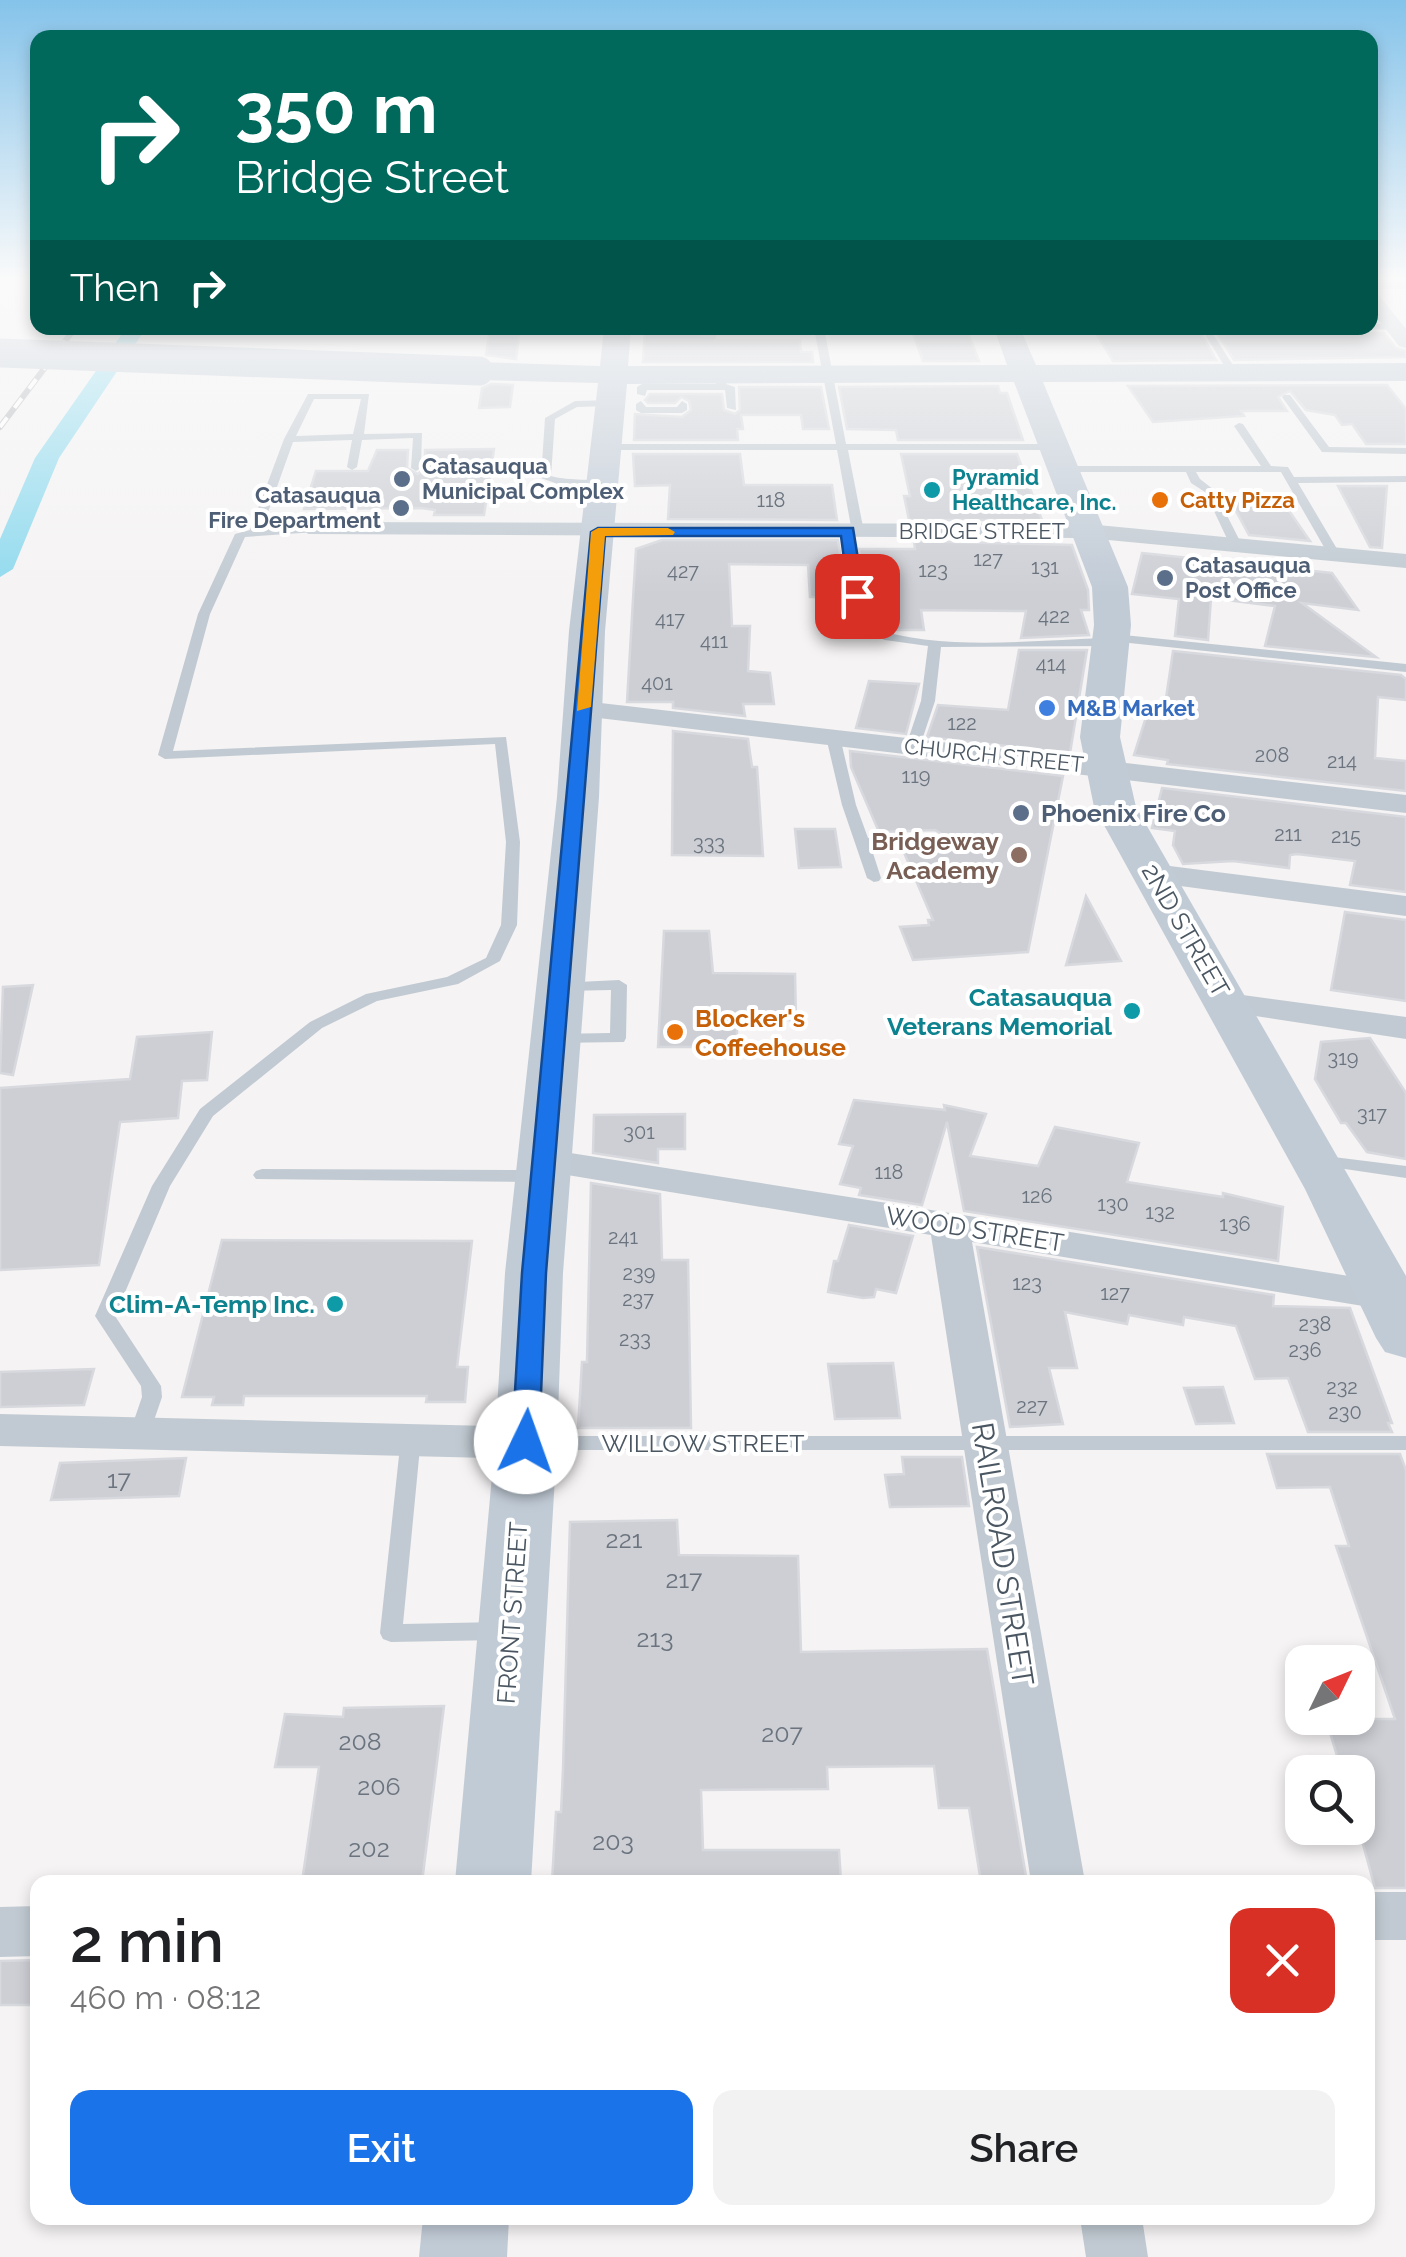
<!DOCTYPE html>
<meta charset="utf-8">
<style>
body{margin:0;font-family:Raleway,sans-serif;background:#f2f2f2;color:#202124;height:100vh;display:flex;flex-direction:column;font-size:38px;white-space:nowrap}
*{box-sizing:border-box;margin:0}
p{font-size:32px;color:#757577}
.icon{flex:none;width:55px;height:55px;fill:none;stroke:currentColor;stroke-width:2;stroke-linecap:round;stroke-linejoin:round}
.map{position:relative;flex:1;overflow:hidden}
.panel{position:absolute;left:30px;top:1875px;width:1345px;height:350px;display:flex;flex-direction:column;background:#fff;border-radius:20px;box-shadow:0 5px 15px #0003}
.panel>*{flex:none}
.banner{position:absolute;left:30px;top:30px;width:1348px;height:305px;border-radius:20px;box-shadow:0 5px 15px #0003;background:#00695c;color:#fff;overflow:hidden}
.needle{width:65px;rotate:47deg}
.controls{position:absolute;left:1285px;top:1645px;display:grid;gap:20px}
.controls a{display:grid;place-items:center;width:90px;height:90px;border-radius:20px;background:#fff;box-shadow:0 5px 15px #0003;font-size:50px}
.pin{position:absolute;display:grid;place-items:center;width:85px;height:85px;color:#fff;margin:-42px;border-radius:20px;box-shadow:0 5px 15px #0006}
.me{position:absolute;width:110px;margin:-55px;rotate:3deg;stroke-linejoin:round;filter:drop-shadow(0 0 8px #0008)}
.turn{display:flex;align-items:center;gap:35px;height:210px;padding:0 40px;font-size:45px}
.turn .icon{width:130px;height:130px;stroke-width:2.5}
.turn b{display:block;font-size:70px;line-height:85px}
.then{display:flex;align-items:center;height:95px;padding:0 40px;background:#0003;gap:20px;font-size:38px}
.round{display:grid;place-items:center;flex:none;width:105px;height:105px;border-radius:20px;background:#f2f2f2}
.headline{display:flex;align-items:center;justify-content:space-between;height:170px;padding:0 40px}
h1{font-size:60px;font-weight:600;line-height:75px}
.button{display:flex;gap:20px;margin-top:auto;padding:20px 40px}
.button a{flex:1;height:115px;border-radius:20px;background:#1a73e8;color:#fff;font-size:40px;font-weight:600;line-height:115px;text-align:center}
.button a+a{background:#f2f2f2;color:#202124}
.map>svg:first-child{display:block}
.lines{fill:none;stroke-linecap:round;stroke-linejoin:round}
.canal{fill:#90daee;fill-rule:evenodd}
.building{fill:#cdcfd5;stroke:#d7d9de;stroke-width:2.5}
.lane{fill:#c1cad2;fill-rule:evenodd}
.street{fill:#c1cad2;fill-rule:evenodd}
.secondary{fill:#c1cbd6;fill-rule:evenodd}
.rail-casing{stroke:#b5b8bd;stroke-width:6}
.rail{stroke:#fff;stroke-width:4;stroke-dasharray:12;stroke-linecap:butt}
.secondary-bridge{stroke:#c1cbd6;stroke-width:29}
.route{fill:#1a73e8;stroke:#114b97;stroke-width:2.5}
.slow{fill:#f59e0b}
.service-dot{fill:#5c6f8a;stroke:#fff;stroke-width:4}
.culture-dot{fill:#0f9aa8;stroke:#fff;stroke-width:4}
.food-dot{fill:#e8710a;stroke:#fff;stroke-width:4}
.shop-dot{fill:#3f7fe0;stroke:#fff;stroke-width:4}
.education-dot{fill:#8d6e63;stroke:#fff;stroke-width:4}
.labels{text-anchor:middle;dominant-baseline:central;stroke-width:8;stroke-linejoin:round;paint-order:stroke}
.number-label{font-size:20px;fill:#6b747e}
.far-service-label{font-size:22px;font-weight:bold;fill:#4e5e75;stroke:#fff;text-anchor:start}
.far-culture-label{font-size:22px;font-weight:bold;fill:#0d838f;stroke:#fff;text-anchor:start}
.far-food-label{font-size:22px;font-weight:bold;fill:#c56008;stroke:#fff;text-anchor:start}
.far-street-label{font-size:22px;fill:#4a5661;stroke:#fff}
.far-shop-label{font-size:22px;font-weight:bold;fill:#366cbe;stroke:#fff;text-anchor:start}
.service-label{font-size:25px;font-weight:bold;fill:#4e5e75;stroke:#fff;text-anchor:start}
.education-label{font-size:25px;font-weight:bold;fill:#785e54;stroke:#fff;text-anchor:end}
.street-label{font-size:25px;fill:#4a5661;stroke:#fff}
.culture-label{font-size:25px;font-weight:bold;fill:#0d838f;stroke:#fff;text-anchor:end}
.food-label{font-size:25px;font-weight:bold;fill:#c56008;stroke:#fff;text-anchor:start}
.near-number-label{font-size:25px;fill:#6b747e}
.near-street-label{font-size:30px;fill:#4a5661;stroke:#fff}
</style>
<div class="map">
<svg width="1406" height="2257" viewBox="0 0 1406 2257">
<rect width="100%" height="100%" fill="#f5f3f3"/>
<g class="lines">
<path class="canal" d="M126,328H146L59,458L13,569L0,577V539L35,458Z"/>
</g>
<g class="building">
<path d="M490,328H520L516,359L486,355Z"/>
<path d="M645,328H704L702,336H715V340H800L801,352H812L813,362H643Z"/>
<path d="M911,328H966L979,361H923Z"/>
<path d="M1198,328L1216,360L1113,361L1094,330Z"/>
<path d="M1214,328H1364L1367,333H1384L1396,348L1406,351V357L1234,360Z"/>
<path d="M491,384L513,385L510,407L479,408L482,388Z"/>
<path d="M1387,385L1406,409V444H1366L1352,424L1342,425L1335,415L1306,410L1290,391L1278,397L1287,411H1241L1244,416L1153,422L1128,386Z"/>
<path d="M998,386L1000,393H1007L1023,440H898L896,430L847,429L839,387Z"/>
<path d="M739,387H821L829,429H803L801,415H741L743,429H737L738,440H634L635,414L682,417L691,410L689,401L681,397L675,403H648L645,400L650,394H722L724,410L735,414L740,410Z"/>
<path d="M494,449L484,515H434L435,510L421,508L304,509L316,471H368L377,450H408L407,468L418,474L425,468V450Z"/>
<path d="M633,454H740L744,485H832L837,520L668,519L670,485L635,486Z"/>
<path d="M901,454H1017L1042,520H909L904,496H910Z"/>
<path d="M1338,486H1387L1382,548L1370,547Z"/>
<path d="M1270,499L1283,502L1310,541L1249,535L1230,500Z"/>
<path d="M662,540H838L847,597H810L808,565L729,564L732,626H750L748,671L770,673L774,704H743L745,716L673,708V702H627L636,549Z"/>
<path d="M914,541L1072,545L1088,590L1089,610H1081L1089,635L1021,638L1026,611L921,610L924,630H892L887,597H866L859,549H915Z"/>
<path d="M1142,553L1332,573L1358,610L1302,603L1376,657L1265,646L1275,606L1211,598L1208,640L1175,636L1179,599L1132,594Z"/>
<path d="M1019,650H1087L1070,753L927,737L938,705L1008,710Z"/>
<path d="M1173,651L1401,675L1406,679V700L1378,697L1375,758L1406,761V791L1167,764L1168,760L1134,755L1146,717L1163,719Z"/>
<path d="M869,681L919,684L906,734L856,728Z"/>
<path d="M673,731L748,739L752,767H757L763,856L672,855Z"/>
<path d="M850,751L1063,776L1028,952L913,960L900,927L929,925L928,920H933L902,848L935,846L946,837L935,830L879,832L851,767Z"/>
<path d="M1162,788L1406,817V892L1350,885L1355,861L1297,854L1290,855L1289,868L1233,861L1183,864L1173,845L1175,831L1152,828Z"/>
<path d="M795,829H835L841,867L799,868Z"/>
<path d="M1086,896L1121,961L1066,965Z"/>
<path d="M1345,912L1406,920V1001L1331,990Z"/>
<path d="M664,931H709L713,973L795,974L796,1020H737V1047H658Z"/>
<path d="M33,985L13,1075L0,1073L3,987Z"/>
<path d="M212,1032L207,1080L182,1081L178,1118L120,1122L99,1265L0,1270V1088L130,1079L137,1037Z"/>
<path d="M1370,1038L1406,1093V1159L1367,1152L1346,1123H1341L1315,1079L1321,1042Z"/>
<path d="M854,1100L945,1110L944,1105L986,1114L970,1156L1038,1166L1055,1127L1139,1143L1127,1182L1223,1197V1193L1283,1207L1278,1261L964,1211L947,1122L922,1205L859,1195L861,1188L840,1184L853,1146L839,1144Z"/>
<path d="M685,1114V1149H658V1163L593,1153L594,1115Z"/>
<path d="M591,1183L660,1194L662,1260H688L691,1428H578L582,1362H587Z"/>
<path d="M849,1225L913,1236L896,1293L876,1289L874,1297L863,1298L828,1292L834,1261H838Z"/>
<path d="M222,1240L472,1241L457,1367H468L465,1402H426L427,1396H244L243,1405H212L214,1397H182Z"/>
<path d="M977,1247L1274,1295L1273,1306L1350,1308L1392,1423H1388L1392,1432H1308L1288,1378L1255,1379L1236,1326L1184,1317L1183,1325L1129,1315L1127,1324L1065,1312L1077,1368H1049L1063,1424L1010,1427Z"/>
<path d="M893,1363L900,1418L835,1419L828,1364Z"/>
<path d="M94,1369L84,1405L0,1407V1372Z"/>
<path d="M1223,1387L1234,1423L1196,1424L1184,1388Z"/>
<path d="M1267,1454H1400L1406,1470V1888H1375L1358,1826V1765L1340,1766L1326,1719H1395L1336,1546H1349L1330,1487L1277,1488Z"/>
<path d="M902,1457H962L969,1506L890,1507L885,1475L904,1474Z"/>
<path d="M186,1458L179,1496L51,1500L60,1463Z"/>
<path d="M677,1520L679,1555L798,1556L801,1652L987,1649L1027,1882H981L969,1808H939L934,1766L827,1767L828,1789L701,1790L703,1850H839L841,1882H552L556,1812H561L563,1770L570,1522Z"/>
<path d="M444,1706L422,1882H302L319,1767H275L285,1714L343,1717L344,1708Z"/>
<path d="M38,1960V2005H0V1961Z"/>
</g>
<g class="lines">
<g class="lane">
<path d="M1370,324H1393L1398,327L1393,330L1367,329Z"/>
<path d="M814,328H824L846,444H1053L1058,447L1053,450H848L864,532L858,535L853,532L867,627C943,652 1029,640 1108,638L1114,634L1406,664V672L1120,642L1114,646L941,647L935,701L920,746L913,750L908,749L906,746L921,701L928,646L885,640L855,629L841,532L847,529L852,532L837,450H608L603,447L608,444H836Z"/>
<path d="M1201,328H1209L1238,373L1236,375H1230Z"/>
<path d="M720,371L725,374L726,384L735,387L736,410L727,408L725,390H647L645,396L637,394V387L642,384H716L715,374Z"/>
<path d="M308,394H369L364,434L422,433L421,468L416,471L411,468L413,438L362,440L357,467L352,470L347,467L352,440L293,442L262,529L316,526L322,529L316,532L245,537L210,614L173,751L506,737L520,842L517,925L500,961L458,984L377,1001L322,1028L213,1116L170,1186L115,1316L161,1386L162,1397L150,1432L147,1437H133L130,1432L142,1397L141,1386L95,1316L152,1186L200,1109L310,1022L366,994L447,977L486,958L501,925L506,842L495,744L165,759L158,755L198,614L235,534L250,530L284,439ZM314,399H361L353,434L296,436Z"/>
<path d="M1284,395H1290L1329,447L1406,448V454L1322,452L1282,397Z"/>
<path d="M575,401L611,400L616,403L611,406L577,407L555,419L551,476C571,482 594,477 609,484L608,486L569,488L541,478L545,418Z"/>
<path d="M641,401L646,407H677L682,401L687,404V410L682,413H641L636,410V404Z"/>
<path d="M1239,423L1243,424L1271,466L1288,467L1294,477L1406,476V482L1298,483L1340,554L1334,557L1328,554L1281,472H1196L1200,479L1214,490L1242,545L1236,548L1230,545L1205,492L1191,483L1186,472H1062L1057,469L1062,466H1261L1234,426Z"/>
<path d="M833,733L840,737L856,805L868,838L935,834L942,838L935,842L871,847L881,878L879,881L874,882L867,878L842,805L826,737Z"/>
<path d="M619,980L627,985L626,1038L624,1042L550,1043L548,1039L556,1034L610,1033L611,990L564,991L556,986L558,983Z"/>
<path d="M1317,1155L1406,1166V1178L1311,1164L1308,1160L1311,1156Z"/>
<path d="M262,1169L538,1170L547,1176L538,1182L256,1179L253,1175L256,1171Z"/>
<path d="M411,1430L418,1432L421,1437L403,1624L499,1622L507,1625L510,1631L507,1637L499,1640L391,1642L383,1639L380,1633L401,1437L404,1432Z"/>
<path d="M536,1436H1406V1450H536L529,1448L526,1443L529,1438Z"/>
</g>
<g class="street">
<rect x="1370" y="278" width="36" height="11"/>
<path d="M1370,291L1377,293L1406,329V348L1399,346L1370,309Z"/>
<path d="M316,522L1087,524L1406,554V568L1087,538L308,534L304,529L308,524Z"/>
<path d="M583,701L1406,795V813L573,715L569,709L573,703Z"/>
<path d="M1154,864L1406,896V916L1143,881L1138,874L1143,867Z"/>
<path d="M1228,993L1406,1017V1039L1216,1010L1211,1003L1216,996Z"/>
<path d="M545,1149L1406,1285V1313L972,1242L1085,1882H1031L931,1235L531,1169L526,1161L531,1153Z"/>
<path d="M0,1414L526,1427L542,1432L548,1443L542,1454L526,1459L0,1446Z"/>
<rect x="1368" y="1892" width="38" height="48"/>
<path d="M38,1906V1956L0,1957V1907Z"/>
<path d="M1080,2218H1142L1148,2257H1086Z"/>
</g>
<g class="secondary">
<path d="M604,328H631L628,366L1007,365L994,328H1020L1036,365L1406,363V381L1043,382L1128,587L1131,625L1120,737L1136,807L1406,1276V1358L1385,1352L1376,1338L1305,1189L1094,807L1080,737L1094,625L1092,587L1014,382L627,384L605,631L599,797L563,1273L557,1443L531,1882H455L495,1443L505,1273L557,797L569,631L598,383L479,380L469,377L465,371L469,365L479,362L600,366Z"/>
<path d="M423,2218H509L507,2257H419Z"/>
</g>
<g class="rail-casing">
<path id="rail" d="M0,427L75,328"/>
</g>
<use href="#rail" class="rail"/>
<path class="secondary-bridge" d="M0,353L479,371"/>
</g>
<linearGradient id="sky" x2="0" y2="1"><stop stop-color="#85c3ea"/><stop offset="0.47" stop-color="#fafafa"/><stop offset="1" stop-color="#fafafa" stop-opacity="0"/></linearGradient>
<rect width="1406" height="594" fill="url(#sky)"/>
<path class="route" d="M853,528L864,596L857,601L849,596L841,536H605L546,1273L539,1442L535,1449H516L512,1442L522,1273L591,532L598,528Z"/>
<path class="slow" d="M668,528L675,532L673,535L605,536L591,707L577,711L591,532L598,528Z"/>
<g class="service-dot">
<circle cx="402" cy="479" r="10"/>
<circle cx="401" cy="508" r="10"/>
<circle cx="1165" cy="578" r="10"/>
<circle cx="1021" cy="813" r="10"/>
</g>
<g class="culture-dot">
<circle cx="932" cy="490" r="10"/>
<circle cx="1132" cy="1011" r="10"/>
<circle cx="335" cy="1304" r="10"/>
</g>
<g class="food-dot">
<circle cx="1160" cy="500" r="10"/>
<circle cx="675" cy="1032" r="10"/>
</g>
<circle class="shop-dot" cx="1047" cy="708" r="10"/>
<circle class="education-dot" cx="1019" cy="855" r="10"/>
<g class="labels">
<g class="number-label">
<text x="771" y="500">118</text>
<text x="988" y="559">127</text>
<text x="1045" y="567">131</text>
<text x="933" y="570">123</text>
<text x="683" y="571">427</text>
<text x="1054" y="616">422</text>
<text x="670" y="619">417</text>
<text x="714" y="641">411</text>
<text x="1051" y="664">414</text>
<text x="657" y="683">401</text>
<text x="962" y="723">122</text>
<text x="1272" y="755">208</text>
<text x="1342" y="761">214</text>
<text x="916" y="776">119</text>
<text x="1288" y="834">211</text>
<text x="1346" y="836">215</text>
<text x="709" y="843">333</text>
<text x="1343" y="1058">319</text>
<text x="1372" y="1114">317</text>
<text x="639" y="1132">301</text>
<text x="889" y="1172">118</text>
<text x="1037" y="1196">126</text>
<text x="1113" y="1204">130</text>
<text x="1160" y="1212">132</text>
<text x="1235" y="1224">136</text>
<text x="623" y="1237">241</text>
<text x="639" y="1273">239</text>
<text x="1027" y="1283">123</text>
<text x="1115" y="1293">127</text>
<text x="638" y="1299">237</text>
<text x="1315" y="1324">238</text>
<text x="635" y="1339">233</text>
<text x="1305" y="1350">236</text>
<text x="1342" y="1387">232</text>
<text x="1032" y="1406">227</text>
<text x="1345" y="1412">230</text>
</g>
<g class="far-service-label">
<text x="422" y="466">Catasauqua<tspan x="422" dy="25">Municipal Complex</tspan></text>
<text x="381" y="495" text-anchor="end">Catasauqua<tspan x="381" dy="25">Fire Department</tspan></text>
<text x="1185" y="565">Catasauqua<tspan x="1185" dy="25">Post Office</tspan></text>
</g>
<g class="far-culture-label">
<text x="952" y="477">Pyramid<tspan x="952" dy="25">Healthcare, Inc.</tspan></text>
</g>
<g class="far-food-label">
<text x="1180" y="500">Catty Pizza</text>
</g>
<g class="far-street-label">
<text x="982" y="531">BRIDGE STREET</text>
<text transform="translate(994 755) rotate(6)">CHURCH STREET</text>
</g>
<g class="far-shop-label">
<text x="1067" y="708">M&amp;B Market</text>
</g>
<g class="service-label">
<text x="1041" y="813">Phoenix Fire Co</text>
</g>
<g class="education-label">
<text x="999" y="841">Bridgeway<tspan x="999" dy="29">Academy</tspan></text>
</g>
<g class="street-label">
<text transform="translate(1186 930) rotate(60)">2ND STREET</text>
<text transform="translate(975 1229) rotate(9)">WOOD STREET</text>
<text x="703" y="1443">WILLOW STREET</text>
<text transform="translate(512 1613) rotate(-86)">FRONT STREET</text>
</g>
<g class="culture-label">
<text x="1112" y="997">Catasauqua<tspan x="1112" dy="29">Veterans Memorial</tspan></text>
<text x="315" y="1304">Clim-A-Temp Inc.</text>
</g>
<g class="food-label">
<text x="695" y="1018">Blocker's<tspan x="695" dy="29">Coffeehouse</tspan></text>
</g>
<g class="near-number-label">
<text x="119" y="1479">17</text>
<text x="624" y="1539">221</text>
<text x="684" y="1579">217</text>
<text x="655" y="1638">213</text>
<text x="782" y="1733">207</text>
<text x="360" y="1741">208</text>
<text x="379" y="1786">206</text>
<text x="613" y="1841">203</text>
<text x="369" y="1848">202</text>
</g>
<g class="near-street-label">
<text transform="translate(1003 1554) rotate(81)">RAILROAD STREET</text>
</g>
</g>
</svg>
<div class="controls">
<a><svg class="needle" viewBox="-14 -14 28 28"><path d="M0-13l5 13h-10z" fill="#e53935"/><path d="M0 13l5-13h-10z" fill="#757577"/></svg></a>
<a><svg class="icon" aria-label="search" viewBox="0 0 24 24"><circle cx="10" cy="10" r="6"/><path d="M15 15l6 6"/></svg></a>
</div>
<div class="pin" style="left:857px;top:596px;background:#d93025"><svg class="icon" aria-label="arrive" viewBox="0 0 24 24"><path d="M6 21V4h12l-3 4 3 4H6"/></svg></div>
<svg class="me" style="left:526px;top:1442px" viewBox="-20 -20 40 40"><circle r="19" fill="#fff"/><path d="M0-13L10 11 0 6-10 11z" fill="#1a73e8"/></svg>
<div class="banner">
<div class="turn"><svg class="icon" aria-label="right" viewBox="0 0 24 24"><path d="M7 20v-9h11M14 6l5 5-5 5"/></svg><div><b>350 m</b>Bridge Street</div></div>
<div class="then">Then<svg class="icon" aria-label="right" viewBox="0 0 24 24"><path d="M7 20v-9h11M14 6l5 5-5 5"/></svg></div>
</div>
<section class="panel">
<div class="headline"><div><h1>2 min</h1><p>460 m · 08:12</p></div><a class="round" style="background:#d93025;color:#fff"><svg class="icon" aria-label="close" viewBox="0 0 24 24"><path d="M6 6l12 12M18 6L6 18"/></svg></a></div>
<div class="button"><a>Exit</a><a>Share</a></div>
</section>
</div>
